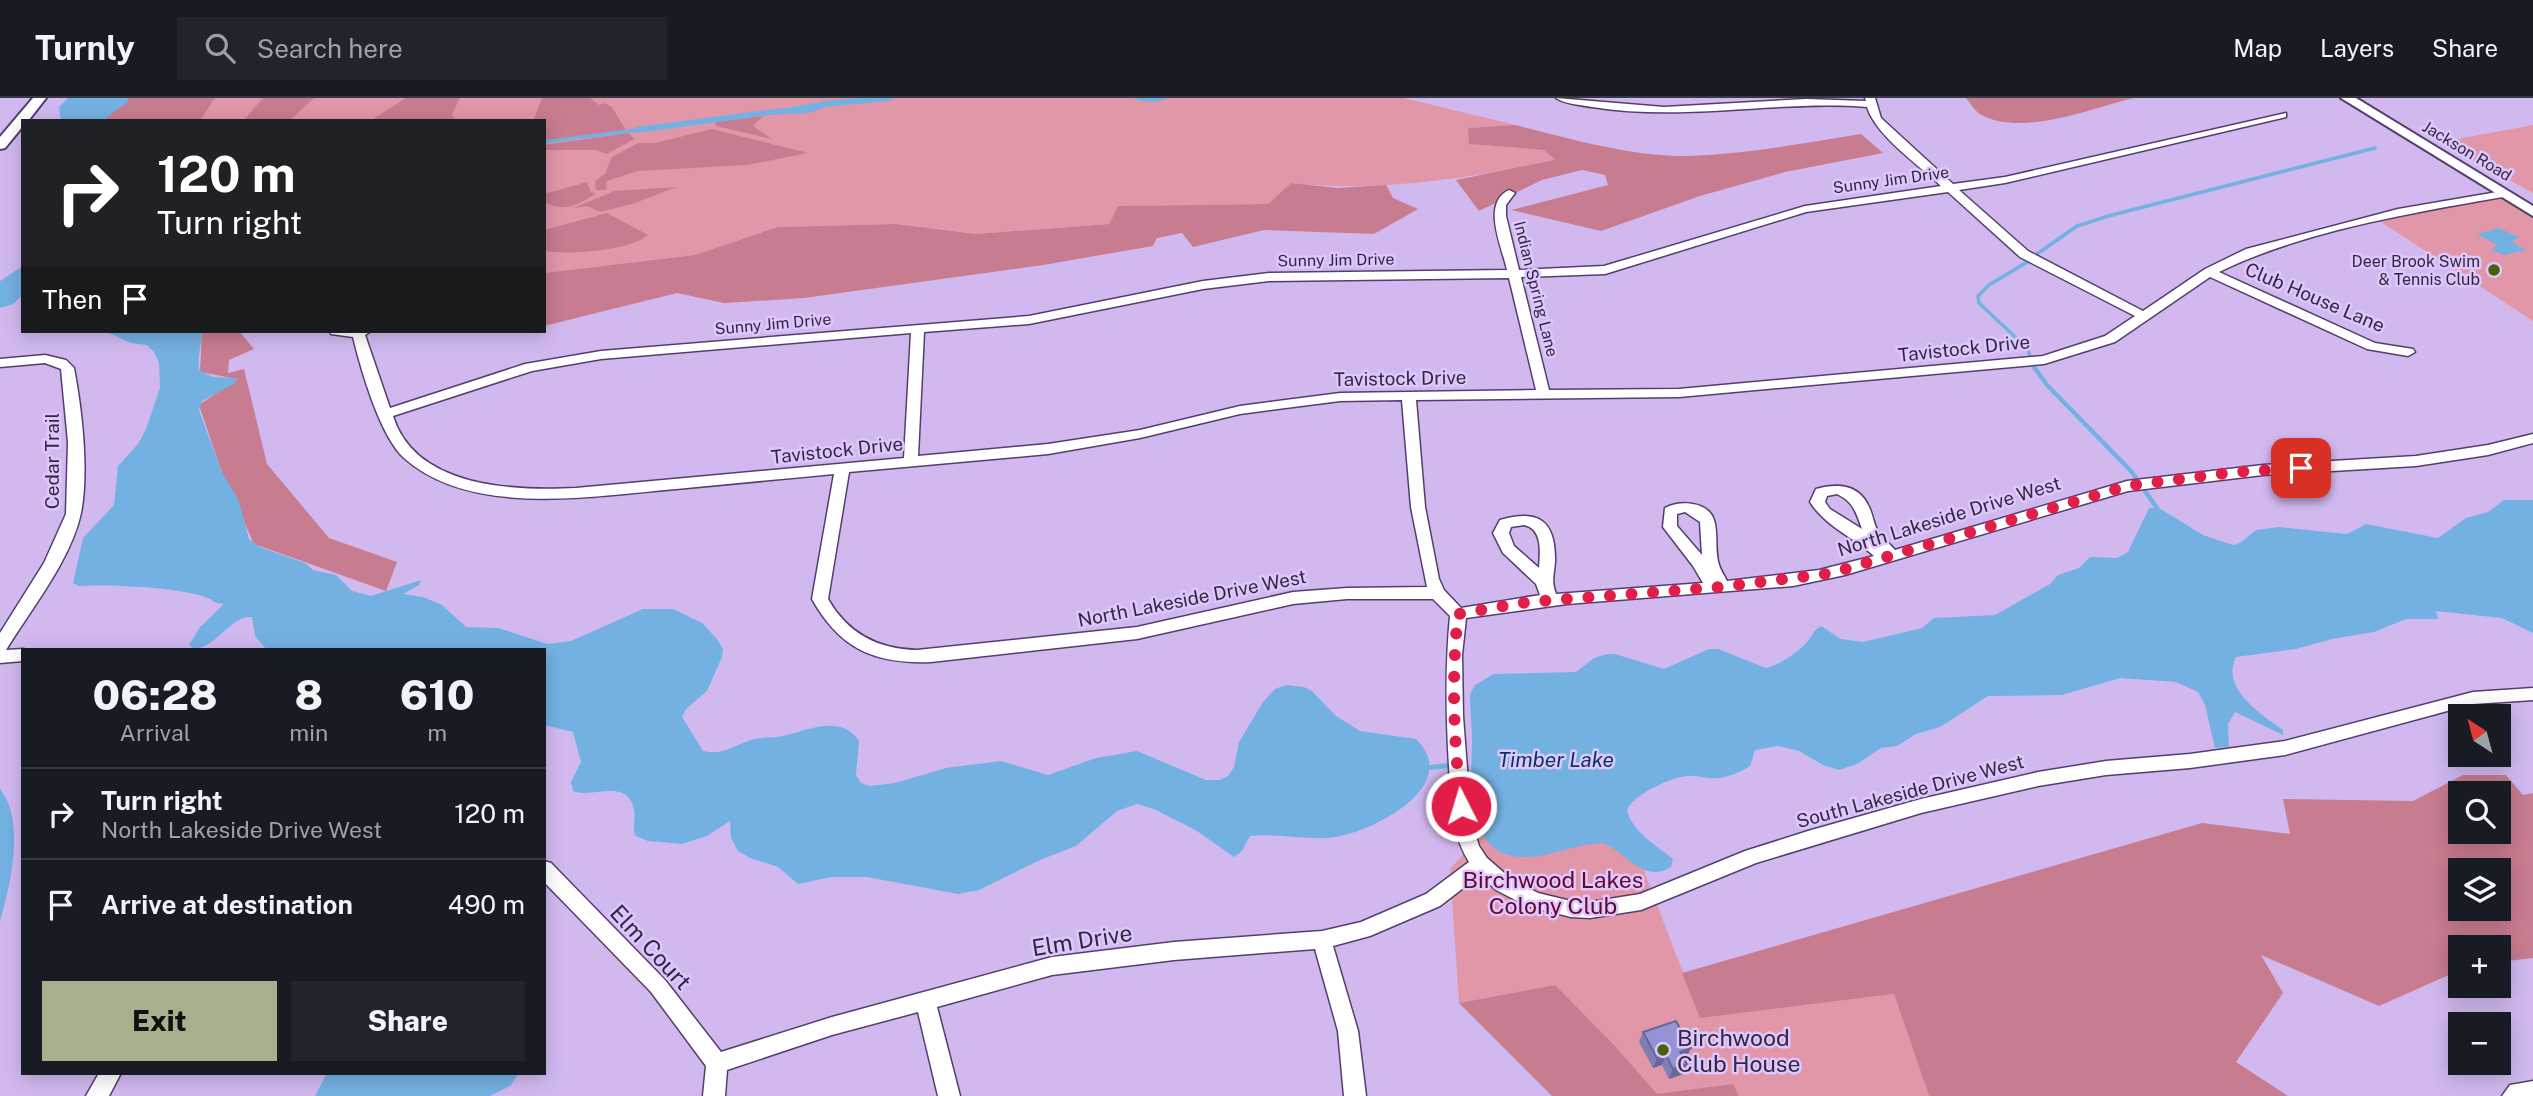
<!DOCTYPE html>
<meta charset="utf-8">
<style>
body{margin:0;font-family:"Public Sans",sans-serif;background:#20242c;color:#f1f3f6;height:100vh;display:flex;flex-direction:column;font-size:26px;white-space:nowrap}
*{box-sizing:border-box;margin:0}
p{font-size:23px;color:#9ea1a6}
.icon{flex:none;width:38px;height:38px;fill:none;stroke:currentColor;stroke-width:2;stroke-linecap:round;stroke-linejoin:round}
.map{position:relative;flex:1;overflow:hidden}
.drawer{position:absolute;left:21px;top:550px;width:525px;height:427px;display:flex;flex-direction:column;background:#171b24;border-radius:0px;box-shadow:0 4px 18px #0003}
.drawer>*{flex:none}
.top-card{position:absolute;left:21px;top:21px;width:525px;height:214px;border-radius:0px;box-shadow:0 4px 18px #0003;background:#202124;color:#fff;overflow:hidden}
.needle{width:46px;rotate:324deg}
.fabs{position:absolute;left:2448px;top:606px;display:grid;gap:14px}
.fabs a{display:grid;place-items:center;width:63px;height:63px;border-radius:0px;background:#171b24;box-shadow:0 4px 18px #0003;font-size:35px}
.pin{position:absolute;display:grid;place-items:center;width:60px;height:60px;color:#fff;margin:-30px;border-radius:14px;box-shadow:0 4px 10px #0006}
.me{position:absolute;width:77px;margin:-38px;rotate:355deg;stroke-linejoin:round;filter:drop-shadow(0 0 5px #0008)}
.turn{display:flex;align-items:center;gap:24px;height:147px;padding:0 21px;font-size:32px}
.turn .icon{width:91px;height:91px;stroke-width:2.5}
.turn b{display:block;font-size:49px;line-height:60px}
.then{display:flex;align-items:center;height:66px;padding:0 21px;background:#0003;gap:14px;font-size:26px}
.eta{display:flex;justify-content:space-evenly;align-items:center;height:119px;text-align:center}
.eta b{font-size:42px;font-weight:800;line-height:49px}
.action{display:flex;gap:14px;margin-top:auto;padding:14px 21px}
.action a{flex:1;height:80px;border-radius:0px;background:#a5b18c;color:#111;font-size:28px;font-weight:800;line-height:80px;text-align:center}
.action a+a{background:#20242c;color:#f1f3f6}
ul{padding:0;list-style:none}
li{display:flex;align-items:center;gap:21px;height:91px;padding:0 21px;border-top:2px solid #363941}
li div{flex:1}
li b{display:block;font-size:26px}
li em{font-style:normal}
header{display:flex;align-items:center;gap:42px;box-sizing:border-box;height:98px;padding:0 35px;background:#171b24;border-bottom:2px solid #363941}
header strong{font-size:33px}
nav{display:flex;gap:38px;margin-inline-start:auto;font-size:24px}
.search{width:490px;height:63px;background:#20242c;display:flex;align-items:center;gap:18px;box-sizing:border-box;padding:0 24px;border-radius:0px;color:#9ea1a6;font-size:26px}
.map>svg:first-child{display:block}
.green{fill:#e197a8}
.forest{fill:#c87c8f;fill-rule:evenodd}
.water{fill:#74b1e3}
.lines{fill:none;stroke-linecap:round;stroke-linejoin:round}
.stream-far2{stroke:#74b1e3;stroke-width:3.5}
.stream-far1{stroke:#74b1e3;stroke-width:4.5}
.stream{stroke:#74b1e3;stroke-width:5}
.canal{fill:#74b1e3;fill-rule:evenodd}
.minor-casing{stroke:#543e6d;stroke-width:3}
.tertiary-casing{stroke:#543e6d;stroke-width:4}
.minor{fill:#fff;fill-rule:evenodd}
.tertiary{fill:#fff;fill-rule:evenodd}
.wall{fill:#7f7eb7}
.shaded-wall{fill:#686795}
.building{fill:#9493d5;stroke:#686795;stroke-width:2}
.route{stroke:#e11d48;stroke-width:12;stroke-dasharray:0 21.6}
.poi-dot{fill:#49600b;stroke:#dec6fe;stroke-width:2.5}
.labels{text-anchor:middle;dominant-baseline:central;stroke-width:5;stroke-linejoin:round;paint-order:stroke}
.far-street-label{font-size:16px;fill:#32283e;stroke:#dec6fe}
.far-poi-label{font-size:16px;fill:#32283e;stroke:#dec6fe;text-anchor:end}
.street-label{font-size:19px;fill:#32283e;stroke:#dec6fe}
.water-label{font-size:21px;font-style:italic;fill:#053657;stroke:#dec6fe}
.near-park-label{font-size:23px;fill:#65062d;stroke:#dec6fe}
.near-street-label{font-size:23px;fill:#32283e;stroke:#dec6fe}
.near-poi-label{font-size:23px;fill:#32283e;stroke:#dec6fe;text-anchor:start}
</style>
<header>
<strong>Turnly</strong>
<div class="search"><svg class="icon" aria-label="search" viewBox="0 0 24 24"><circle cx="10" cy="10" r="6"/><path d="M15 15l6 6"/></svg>Search here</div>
<nav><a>Map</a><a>Layers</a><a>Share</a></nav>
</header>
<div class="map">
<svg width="2533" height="998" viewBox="0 0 2533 998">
<rect width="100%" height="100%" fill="#d1b9f0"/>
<g class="green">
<path d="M215,0H1404L1515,27L1468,30L1470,46L1544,52L1556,63C1466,80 1382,95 1291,85L1268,106L1118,108L1109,126L976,136L896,126L776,129L695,157L544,175V23H200Z"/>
<path d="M2533,27V95L2453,51L2447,43Z"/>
<path d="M2503,96L2533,114V223L2375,120Z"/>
<path d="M1613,692L1700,919L1894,896L1929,998H1739L1732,986L1669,998H1588L1555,887L1459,905L1450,771L1505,710Z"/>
</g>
<g class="forest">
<path d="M124,0H215L200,23H103Z"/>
<path d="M263,0H314L289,23H243Z"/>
<path d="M406,0H460L452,16L455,23H370Z"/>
<path d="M542,0H590L599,7L605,5L612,9L626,32L544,43V23H533Z"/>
<path d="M1966,0H2134C2092,10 2020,40 1980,16C1975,13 1970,5 1966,0Z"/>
<path d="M763,18L753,28L772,41L716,28L715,24Z"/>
<path d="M1515,27C1572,41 1631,59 1690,58C1746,56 1805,45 1861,36L1883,55L1785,74L1700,98L1601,133L1511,112L1608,87L1605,77L1582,72L1542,82L1479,113L1456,82L1555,62L1544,52L1469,46L1468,30Z"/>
<path d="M712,31L808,55L747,67L638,73L607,83L606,92H596L595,83L605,76L612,59L638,45H655Z"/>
<path d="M629,35L634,41L607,56L596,52H544V47Z"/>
<path d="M587,84L591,94L596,96C575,107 567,115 544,104V96Z"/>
<path d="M1291,85L1337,90L1386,87L1393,100L1418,111L1374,136L1264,132L1193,149L1182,135L1157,140L1153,148L1043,167L804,200L724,205L677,195L544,228V175L695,157L777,129L896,126L976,136L1109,126L1118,108L1268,106Z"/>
<path d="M677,89L632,106L600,114L587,108L573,110L615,93Z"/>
<path d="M607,115L648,137C628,153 570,157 544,153V132Z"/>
<path d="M202,233H239L254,251L229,262L228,275L244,271L267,366L329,440L397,464L386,493L254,446L221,372L199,307L237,281L200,274Z"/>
<path d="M2463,677H2506L2523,697L2533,695V860L2499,864V849H2460V872L2379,908L2261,857L2283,895L2236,964L2288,998H1929L1894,896L1700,920L1682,875L2202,725L2290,736L2283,701L2413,703ZM2460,695H2499V733H2460ZM2460,772H2499V810H2460Z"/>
<path d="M1555,887L1613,946L1657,996L1733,986L1739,998H1552L1459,905Z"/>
</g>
<g class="water">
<path d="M68,0H128L129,3L102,23H61L59,9Z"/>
<path d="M820,4H840L809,15L765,17L764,14Z"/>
<path d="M2499,130L2519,139L2512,144L2526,152L2504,157L2491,152L2497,147L2477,136Z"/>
<path d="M23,168V197L13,206L0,210V183Z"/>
<path d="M105,233H202C202,246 196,262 200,273L214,279L238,280L234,286L202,303L199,312L221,372L239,403L249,441L260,449L305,465L313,472L336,477L352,493L371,498L421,482L419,487L403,496L423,499L442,507L466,529L499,530L547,546L571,543L643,511H673L702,525L717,541L723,551L722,559L707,593L686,611L682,619L703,653C721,658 735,647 751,642C761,639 773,640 783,638C809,632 841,616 859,643L856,677L861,685L870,688L895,685L946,670L1001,663L1048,677L1096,660L1137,653L1206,682H1220L1228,678L1234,669L1239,644L1263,604L1275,591L1286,587L1304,589L1312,593L1336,618L1360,633L1416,641C1462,686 1379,730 1341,738C1313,744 1280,735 1250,738L1242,753L1234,759L1197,733L1154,711L1137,706L1117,713L1076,748L1040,762L979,792L958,796L867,779H831L798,786L778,769L750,760L738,753L731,740L730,723L707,738L682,746L648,743L636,738L634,734C633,727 636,719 634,712C628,679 592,701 573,693L571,684L581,664L573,634L544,627V551H266L255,538L252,519C231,517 219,547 195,551L189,547L200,529L224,506L216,505C202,489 103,486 79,488L73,485L83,440L114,407L118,368L138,346L146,331L160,290L159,265L154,254L147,247L131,245Z"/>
<path d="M2504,402H2533V535L2502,520L2436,513L2438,521H2406L2374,534L2332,541L2296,551L2236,559C2220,591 2262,617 2283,632V637L2235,614L2228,626L2229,649L2215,650L2205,607L2198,594L2176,584L2120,580L2062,597L1988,598L1940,629L1916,636L1897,648L1881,650L1857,666L1839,672L1823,667L1799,653L1778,648L1755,652L1750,668C1739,675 1723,682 1709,680C1702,680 1695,677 1687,678C1672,679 1632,697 1627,712C1632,734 1657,748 1673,761L1671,769C1642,787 1626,752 1602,745C1575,746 1549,760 1522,759C1465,757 1471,684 1472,644C1472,628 1470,612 1470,596L1475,587L1494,576L1576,574L1594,560L1607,556H1615L1664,571L1709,551H1718L1766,570C1781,566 1801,553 1810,540C1814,534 1814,532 1821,528L1841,541L1863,544L1922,530L1934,520L1995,517L2050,486L2058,477L2079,470L2090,459L2117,460L2128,454L2149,410H2159L2203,437L2233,447L2240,445L2256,432L2279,429L2347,436L2366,426L2438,440L2466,420L2488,414Z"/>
<path d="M0,691C26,724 10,786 0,824Z"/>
<path d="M327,975H519L510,988L490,998H315Z"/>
</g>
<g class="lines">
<g class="stream-far2">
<path d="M544,44L637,32"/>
<path d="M2037,156L2077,128L2112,117L2375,50"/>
<path d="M2029,163L1989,187L1978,198L1979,205L2027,250L2030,258"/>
</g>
<path class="stream-far1" d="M2034,269L2047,287L2131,373L2159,413"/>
<path class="stream" d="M1426,670L1453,667"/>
<g class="canal">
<path d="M859,0H895L890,3L822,9L817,6L822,3Z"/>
<path d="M1133,0H1168C1160,5 1141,5 1133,0Z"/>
<path d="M781,10L784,11V15L637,35L632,32L637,29Z"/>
</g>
<g class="minor-casing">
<g id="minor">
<path d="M1556,0L1664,9L1806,1L1866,3L1865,0H1875L1881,20L1953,86L2005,79L2286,15V19L2282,20L2005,85L1959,92L2028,153L2143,213L2205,171L2246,151L2398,111L2503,93L2509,96L2503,99C2411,115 2303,133 2219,174L2375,245L2413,251L2415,254L2408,258L2367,251L2210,179L2115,244L2044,266L1679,299L1416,302L1425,409L1439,481L1444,492L1461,510L1540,497L1536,486L1503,455L1493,435L1500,422C1538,411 1556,422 1555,464C1554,477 1551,483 1556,496L1703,485L1693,468L1663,429L1665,410C1679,402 1708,403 1714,422C1718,435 1715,450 1718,463C1719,470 1724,477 1727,483L1819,472L1874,458C1853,439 1825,428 1810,404L1816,391C1837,385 1859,386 1869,409C1873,417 1874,428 1879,435C1883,441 1890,446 1895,452L2127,383L2263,367L2416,358L2488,347L2533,336V345L2488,357L2416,368L2263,377L2128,393L1845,477L1793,488L1567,506L1466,520L1462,557L1463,618L1471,722L1479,748L1487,760L1510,780L1538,795L1571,803L1590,804L1640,796L1745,753L1808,733L1921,701L2038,674L2106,663L2190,656L2285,643L2473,594L2533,590V602L2473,606L2285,657L2190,670L2106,677L2038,688L1921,715L1756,765L1641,812L1590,820L1571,819L1527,808L1496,792L1480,777L1440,808L1370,838L1333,848L1358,933L1366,998H1344L1338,933L1315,851L1174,862L1052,877L937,909L960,998H938L918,914L832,937L727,972L725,998H703L706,968L651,894L544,784V763L551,765L665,882L721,954L832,919L1052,859L1174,844L1322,833L1361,824L1426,796L1469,764C1451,735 1451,702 1449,669C1446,618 1445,569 1450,518L1433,501H1347L1293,506L1137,541L931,564C874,566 840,551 812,501L834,376C781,381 728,386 676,391C594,398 471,420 404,360C380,338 361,272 353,239L331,236L330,233H371L365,237L390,310L525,266L601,253L1029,218L1203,183L1269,175L1507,172C1502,149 1481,105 1509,92L1515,95L1506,107V118L1519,172L1604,168L1805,108L1941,88C1919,67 1876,38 1867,9C1775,2 1684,24 1592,9C1580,7 1565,6 1556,0ZM1948,94L2020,159L2135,218L2105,238L2043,258L1679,291L1549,292L1521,179L1605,176L1806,114ZM1509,180L1536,292L1340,295L1240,308L1140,332L1048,346L918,358L924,234L1029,226L1203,191L1269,183ZM911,235L904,360L576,390C514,393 415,390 393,318L532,273L601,261ZM1402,302L1411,409L1427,489L1347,490L1293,494L1137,529L917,552C878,551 848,536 828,501L849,374L1048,356L1140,340L1240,316L1340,303ZM1837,396C1854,404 1856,415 1862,431L1830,411L1825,404L1827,398ZM1685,414L1700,424L1702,457L1677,428V416ZM1524,427C1543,431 1540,454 1539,470L1514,448L1509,435L1511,429Z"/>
<path d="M45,257L66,262L74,270C82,312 89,373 81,415C71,462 31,511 6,552L23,551H24L23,563L0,565V535L44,465L66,416L68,344L61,271L45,265L0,269V261Z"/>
<path d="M99,975H121L109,998H86Z"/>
<path d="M2533,983V998H2502L2510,987Z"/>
</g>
</g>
<g class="tertiary-casing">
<g id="tertiary">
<path d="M33,0H46L28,23H23V28L5,50L0,51V39Z"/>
<path d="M2341,0H2356L2533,108V118Z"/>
</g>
</g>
<use href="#minor" class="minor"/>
<use href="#tertiary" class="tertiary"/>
</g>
<path class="wall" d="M1643,934L1691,950L1686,960L1684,961L1683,976L1669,981L1662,967L1653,970L1639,944Z"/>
<g class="shaded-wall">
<path d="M1691,950L1686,960L1676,964L1680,954Z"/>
<path d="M1666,957L1662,967L1653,970L1657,960Z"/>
<path d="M1687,966L1683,976L1669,981L1673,971Z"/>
</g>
<path class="building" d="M1676,923L1691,950L1680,954L1687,966L1673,971L1666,957L1657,960L1643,934Z"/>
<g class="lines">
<path class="route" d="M1461,708C1454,644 1451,580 1458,516L1528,504L1722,489L1832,475L2127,388L2236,374L2301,370"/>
</g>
<g class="poi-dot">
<circle cx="2494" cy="172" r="7"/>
<circle cx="1663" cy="952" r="7"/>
</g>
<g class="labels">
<g class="far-street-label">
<text transform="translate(2467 53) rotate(31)">Jackson Road</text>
<text transform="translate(1891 82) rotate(-8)">Sunny Jim Drive</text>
<text transform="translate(1336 162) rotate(-1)">Sunny Jim Drive</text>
<text transform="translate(1536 191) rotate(76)">Indian Spring Lane</text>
<text transform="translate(773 226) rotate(-5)">Sunny Jim Drive</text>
</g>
<g class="far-poi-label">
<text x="2480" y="163">Deer Brook Swim<tspan x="2480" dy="18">&amp; Tennis Club</tspan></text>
</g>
<g class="street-label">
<text transform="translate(2315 199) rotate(23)">Club House Lane</text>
<text transform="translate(1964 250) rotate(-6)">Tavistock Drive</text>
<text transform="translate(1400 280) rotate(-1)">Tavistock Drive</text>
<text transform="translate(837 352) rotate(-6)">Tavistock Drive</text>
<text transform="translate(52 363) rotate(-90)">Cedar Trail</text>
<text transform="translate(1949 418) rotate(-17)">North Lakeside Drive West</text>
<text transform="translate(1192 500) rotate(-11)">North Lakeside Drive West</text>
<text transform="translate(1910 693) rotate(-15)">South Lakeside Drive West</text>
</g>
<g class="water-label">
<text x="1556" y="661">Timber Lake</text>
</g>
<g class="near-park-label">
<text x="1553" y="781">Birchwood Lakes<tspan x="1553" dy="26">Colony Club</tspan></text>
</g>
<g class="near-street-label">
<text transform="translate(1082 842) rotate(-9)">Elm Drive</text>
<text transform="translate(651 849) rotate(47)">Elm Court</text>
</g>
<g class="near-poi-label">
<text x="1677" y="939">Birchwood<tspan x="1677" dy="26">Club House</tspan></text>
</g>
</g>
</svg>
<div class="fabs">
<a><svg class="needle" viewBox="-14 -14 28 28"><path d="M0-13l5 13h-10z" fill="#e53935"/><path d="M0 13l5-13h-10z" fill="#9ea1a6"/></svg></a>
<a><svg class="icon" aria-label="search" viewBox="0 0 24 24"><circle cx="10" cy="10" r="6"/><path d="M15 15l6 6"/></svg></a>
<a><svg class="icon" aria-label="layers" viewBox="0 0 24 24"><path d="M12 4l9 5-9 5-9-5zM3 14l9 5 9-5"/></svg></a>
<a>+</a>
<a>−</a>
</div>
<div class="pin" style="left:2301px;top:370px;background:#d93025"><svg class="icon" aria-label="arrive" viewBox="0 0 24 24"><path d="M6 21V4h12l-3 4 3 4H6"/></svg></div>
<svg class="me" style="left:1461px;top:708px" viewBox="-20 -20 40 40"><circle r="17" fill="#e11d48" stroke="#fff" stroke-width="3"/><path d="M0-11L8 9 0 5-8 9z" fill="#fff"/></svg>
<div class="top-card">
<div class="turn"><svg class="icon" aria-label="right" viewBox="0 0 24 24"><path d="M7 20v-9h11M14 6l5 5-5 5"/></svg><div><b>120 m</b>Turn right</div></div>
<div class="then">Then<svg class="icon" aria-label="arrive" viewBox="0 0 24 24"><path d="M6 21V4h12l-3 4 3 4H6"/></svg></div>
</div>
<section class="drawer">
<div class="eta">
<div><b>06:28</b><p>Arrival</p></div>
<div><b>8</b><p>min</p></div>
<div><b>610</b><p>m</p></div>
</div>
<ul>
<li><svg class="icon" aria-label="right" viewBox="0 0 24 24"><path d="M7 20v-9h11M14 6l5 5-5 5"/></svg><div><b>Turn right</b><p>North Lakeside Drive West</p></div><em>120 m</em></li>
<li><svg class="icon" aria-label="arrive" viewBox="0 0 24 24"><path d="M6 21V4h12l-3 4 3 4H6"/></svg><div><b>Arrive at destination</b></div><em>490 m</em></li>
</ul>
<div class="action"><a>Exit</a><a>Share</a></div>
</section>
</div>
